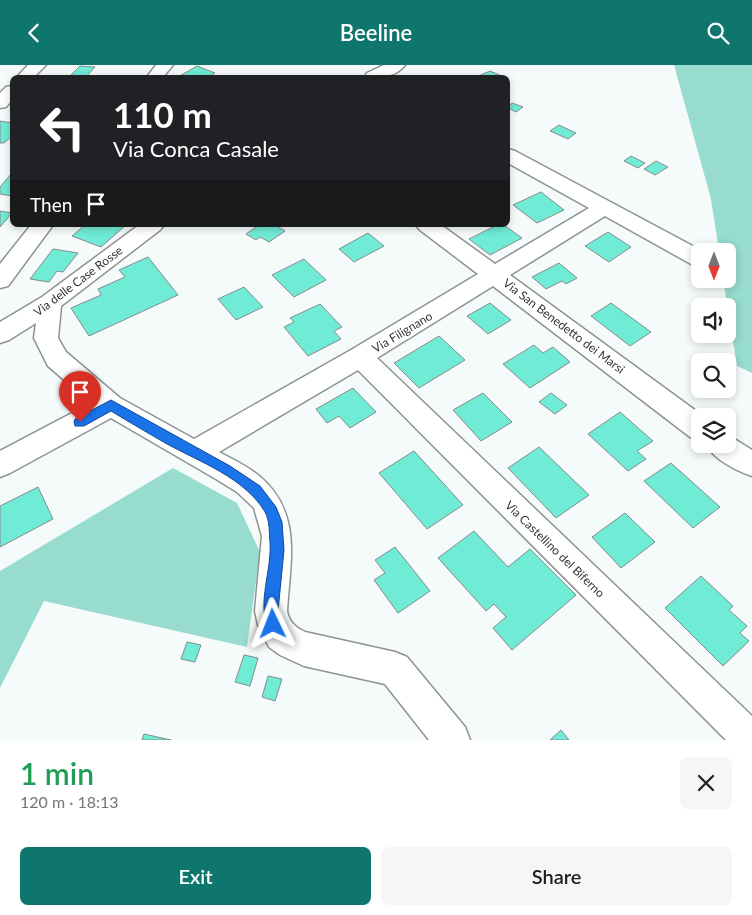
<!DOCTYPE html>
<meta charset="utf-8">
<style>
body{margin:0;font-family:Lato,sans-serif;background:#f6f6f6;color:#202124;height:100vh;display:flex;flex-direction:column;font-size:19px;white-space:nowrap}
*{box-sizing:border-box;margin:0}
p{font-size:16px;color:#757577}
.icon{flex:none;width:28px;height:28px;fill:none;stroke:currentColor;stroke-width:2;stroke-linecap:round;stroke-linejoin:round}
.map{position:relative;height:675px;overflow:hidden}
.drawer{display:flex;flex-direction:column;background:#fff;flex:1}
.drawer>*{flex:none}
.guide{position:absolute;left:10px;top:10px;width:500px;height:152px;border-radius:8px;box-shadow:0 2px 8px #0003;background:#202124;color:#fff;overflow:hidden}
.needle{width:32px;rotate:180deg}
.fabs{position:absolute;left:691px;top:178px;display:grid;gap:10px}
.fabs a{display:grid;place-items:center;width:45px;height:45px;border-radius:8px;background:#fff;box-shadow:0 2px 8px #0003;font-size:25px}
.pin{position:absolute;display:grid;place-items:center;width:42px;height:42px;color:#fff;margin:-51px -21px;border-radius:50% 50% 50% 0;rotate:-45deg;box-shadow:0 0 5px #0007}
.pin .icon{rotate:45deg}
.me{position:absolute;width:55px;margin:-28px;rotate:358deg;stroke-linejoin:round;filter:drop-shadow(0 0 4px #0008)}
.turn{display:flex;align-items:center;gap:18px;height:105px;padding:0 20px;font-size:22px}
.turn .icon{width:65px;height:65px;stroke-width:2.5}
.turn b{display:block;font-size:35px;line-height:42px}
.then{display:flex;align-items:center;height:48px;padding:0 20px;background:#0003;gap:10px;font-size:19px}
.round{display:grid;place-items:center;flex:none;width:52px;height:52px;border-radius:8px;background:#f6f6f6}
.head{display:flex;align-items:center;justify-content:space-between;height:85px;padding:0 20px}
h1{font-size:30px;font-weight:600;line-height:38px;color:#1e9e55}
.primary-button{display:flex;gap:10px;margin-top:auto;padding:10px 20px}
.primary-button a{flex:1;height:58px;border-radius:8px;background:#0f766e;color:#fff;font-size:20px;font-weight:600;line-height:58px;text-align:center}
.primary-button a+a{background:#f6f6f6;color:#202124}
header{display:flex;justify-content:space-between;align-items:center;height:65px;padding:0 20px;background:#0f766e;color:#fff;font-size:22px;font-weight:600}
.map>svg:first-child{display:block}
.green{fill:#97dcce}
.building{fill:#6febd6;stroke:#878c8b}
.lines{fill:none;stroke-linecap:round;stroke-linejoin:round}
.minor-casing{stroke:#8e9392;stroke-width:3}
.minor{fill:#fff;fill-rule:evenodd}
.route{fill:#1a73e8;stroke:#114b97}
.labels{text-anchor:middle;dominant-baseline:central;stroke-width:5;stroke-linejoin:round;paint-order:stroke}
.street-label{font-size:12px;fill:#323534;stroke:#fff}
</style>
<header><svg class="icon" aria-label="back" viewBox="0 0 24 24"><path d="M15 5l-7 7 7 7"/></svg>Beeline<svg class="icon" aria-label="search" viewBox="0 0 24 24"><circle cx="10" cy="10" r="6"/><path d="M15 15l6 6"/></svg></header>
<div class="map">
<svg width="752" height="675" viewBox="0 0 752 675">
<rect width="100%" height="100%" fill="#f5fbfa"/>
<g class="green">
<path d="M674,0H752V308L737,301L723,214H728V186H719L711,134Z"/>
<path d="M173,403L237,438L260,487L247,582L44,536L0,623V506Z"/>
</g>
<g class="building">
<path d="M80,1L95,2L86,12L71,10Z"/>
<path d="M197,1L215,8L209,12H178Z"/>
<path d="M490,6L504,12H476Z"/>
<path d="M512,38L523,42L516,47L508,43Z"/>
<path d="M0,56L12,58V73H10L4,78H0Z"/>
<path d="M559,60L576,68L568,74L550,66Z"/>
<path d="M631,91L645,98L638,103L624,96Z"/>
<path d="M656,96L668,102L655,110L644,104Z"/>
<path d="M12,108V131L0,129V122Z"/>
<path d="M541,127L564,145L537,158L513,140Z"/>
<path d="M0,146L12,148L0,162Z"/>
<path d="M85,160H126L101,182L72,171Z"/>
<path d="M259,160H275L285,166L269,177L260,172L256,175L246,169Z"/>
<path d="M497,160H504L522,173L490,190L469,174Z"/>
<path d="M608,167L631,182L609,197L585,181Z"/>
<path d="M368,168L384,181L354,197L339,184Z"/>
<path d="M53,184L78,188L63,207L57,206L49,217L30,214Z"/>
<path d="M148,192L178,230L89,271L71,243L101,230L98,224L125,212L119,205Z"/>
<path d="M304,194L326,215L294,232L272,210Z"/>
<path d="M559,198L577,213L566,219L562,216L546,224L532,212Z"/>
<path d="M244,222L263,242L236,255L218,234Z"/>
<path d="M490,238L511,255L488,269L467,251Z"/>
<path d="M611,238L651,267L630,281L591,251Z"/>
<path d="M320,239L342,262L334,266L341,274L308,291L284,262L294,257L290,253Z"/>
<path d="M439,271L465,295L419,323L394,298Z"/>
<path d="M534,280L543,288L553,282L570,297L530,323L503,299Z"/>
<path d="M353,323L376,347L350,363L339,351L327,358L316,344Z"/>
<path d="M483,328L512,357L481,376L453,345Z"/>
<path d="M551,328L567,340L555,349L539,337Z"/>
<path d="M620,347L653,376L637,386L646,394L628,406L588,369Z"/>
<path d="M539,382L589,430L556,453L508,403Z"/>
<path d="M414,386L463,440L427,464L379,408Z"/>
<path d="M671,398L720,442L693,463L644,416Z"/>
<path d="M38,422L53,454L0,482V441Z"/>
<path d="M625,448L655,477L621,503L592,472Z"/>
<path d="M474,466L508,502L530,484L576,530L512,585L493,563L506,552L494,539L486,546L438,493Z"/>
<path d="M395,482L430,526L398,548L374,515L385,508L375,495Z"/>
<path d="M701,511L733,541L729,545L747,561L740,568L749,576L723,601L665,543Z"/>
<path d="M187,577L201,580L195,597L181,594Z"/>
<path d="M244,590L258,593L250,621L235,617Z"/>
<path d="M268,611L282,614L275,636L262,632Z"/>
<path d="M561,665L569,675H550Z"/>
<path d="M144,669L171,675H142Z"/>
</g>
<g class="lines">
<g class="minor-casing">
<g id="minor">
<path d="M28,0H46L34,12H17Z"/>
<path d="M156,0H173L163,12H147Z"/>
<path d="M384,0H405C396,12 378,14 365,12L367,8Z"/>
<path d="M12,21V35L6,42L0,43V28L6,22Z"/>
<path d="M508,84L515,86L702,186H700V201L691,199L605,151L510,210L703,351H700V375L690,372L493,221L377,293L752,651V675H726L358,305L219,387C232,394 247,401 258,410C303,447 290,495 287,546C289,557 295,562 305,567L395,587L407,592L465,662L470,675H429L385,619L304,601L280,590L269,582L258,560L255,546L262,471L254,443L237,427L216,414L111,353L10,408L0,412V386L91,338L48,301L34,273L36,258L9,275L0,278V257L42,232L139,160H164L160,165L61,241L58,273L66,287L120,333L194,374L351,285L478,209L420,165L416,160H441L495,199L589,143L508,98Z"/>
<path d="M31,160H53L8,221L0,223V199Z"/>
<path d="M728,370L752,385V411C737,406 713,394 706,379H728Z"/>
</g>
</g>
<use href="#minor" class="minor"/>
</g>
<path class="route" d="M111,335L230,401L260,421L276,442L282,457L284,485L278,546L280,559L278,564L273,566L268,564C257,537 272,505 270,477C269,467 270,456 265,447C245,413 200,397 167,379C148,368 129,357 111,346L84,361H75L74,357L75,354Z"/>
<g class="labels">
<g class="street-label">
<text transform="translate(78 216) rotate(-37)">Via delle Case Rosse</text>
<text transform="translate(564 261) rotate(37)">Via San Benedetto dei Marsi</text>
<text transform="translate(402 267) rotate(-31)">Via Filignano</text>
<text transform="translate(555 484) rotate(44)">Via Castellino del Biferno</text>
</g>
</g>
</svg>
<div class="fabs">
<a><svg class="needle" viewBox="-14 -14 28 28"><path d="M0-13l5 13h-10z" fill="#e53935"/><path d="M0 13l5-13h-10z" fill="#757577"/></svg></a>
<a><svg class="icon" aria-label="sound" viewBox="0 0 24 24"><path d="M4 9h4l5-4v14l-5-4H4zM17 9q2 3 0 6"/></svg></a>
<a><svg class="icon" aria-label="search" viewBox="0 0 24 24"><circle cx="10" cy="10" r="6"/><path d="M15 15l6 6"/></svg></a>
<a><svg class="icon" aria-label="layers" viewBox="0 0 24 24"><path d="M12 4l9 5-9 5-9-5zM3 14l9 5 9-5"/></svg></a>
</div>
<div class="pin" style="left:80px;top:357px;background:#d93025"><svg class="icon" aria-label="arrive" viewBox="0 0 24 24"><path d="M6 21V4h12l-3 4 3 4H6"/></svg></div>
<svg class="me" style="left:273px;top:559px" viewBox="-20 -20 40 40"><path d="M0-17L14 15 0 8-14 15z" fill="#1a73e8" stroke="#fff" stroke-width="4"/></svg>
<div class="guide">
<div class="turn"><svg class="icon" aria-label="left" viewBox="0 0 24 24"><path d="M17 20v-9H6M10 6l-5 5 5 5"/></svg><div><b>110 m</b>Via Conca Casale</div></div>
<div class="then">Then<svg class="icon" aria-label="arrive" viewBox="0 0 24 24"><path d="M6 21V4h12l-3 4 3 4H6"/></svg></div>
</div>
</div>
<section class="drawer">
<div class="head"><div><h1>1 min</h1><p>120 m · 18:13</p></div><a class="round"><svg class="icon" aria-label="close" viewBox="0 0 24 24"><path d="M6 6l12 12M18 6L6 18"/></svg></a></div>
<div class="primary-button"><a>Exit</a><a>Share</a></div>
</section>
